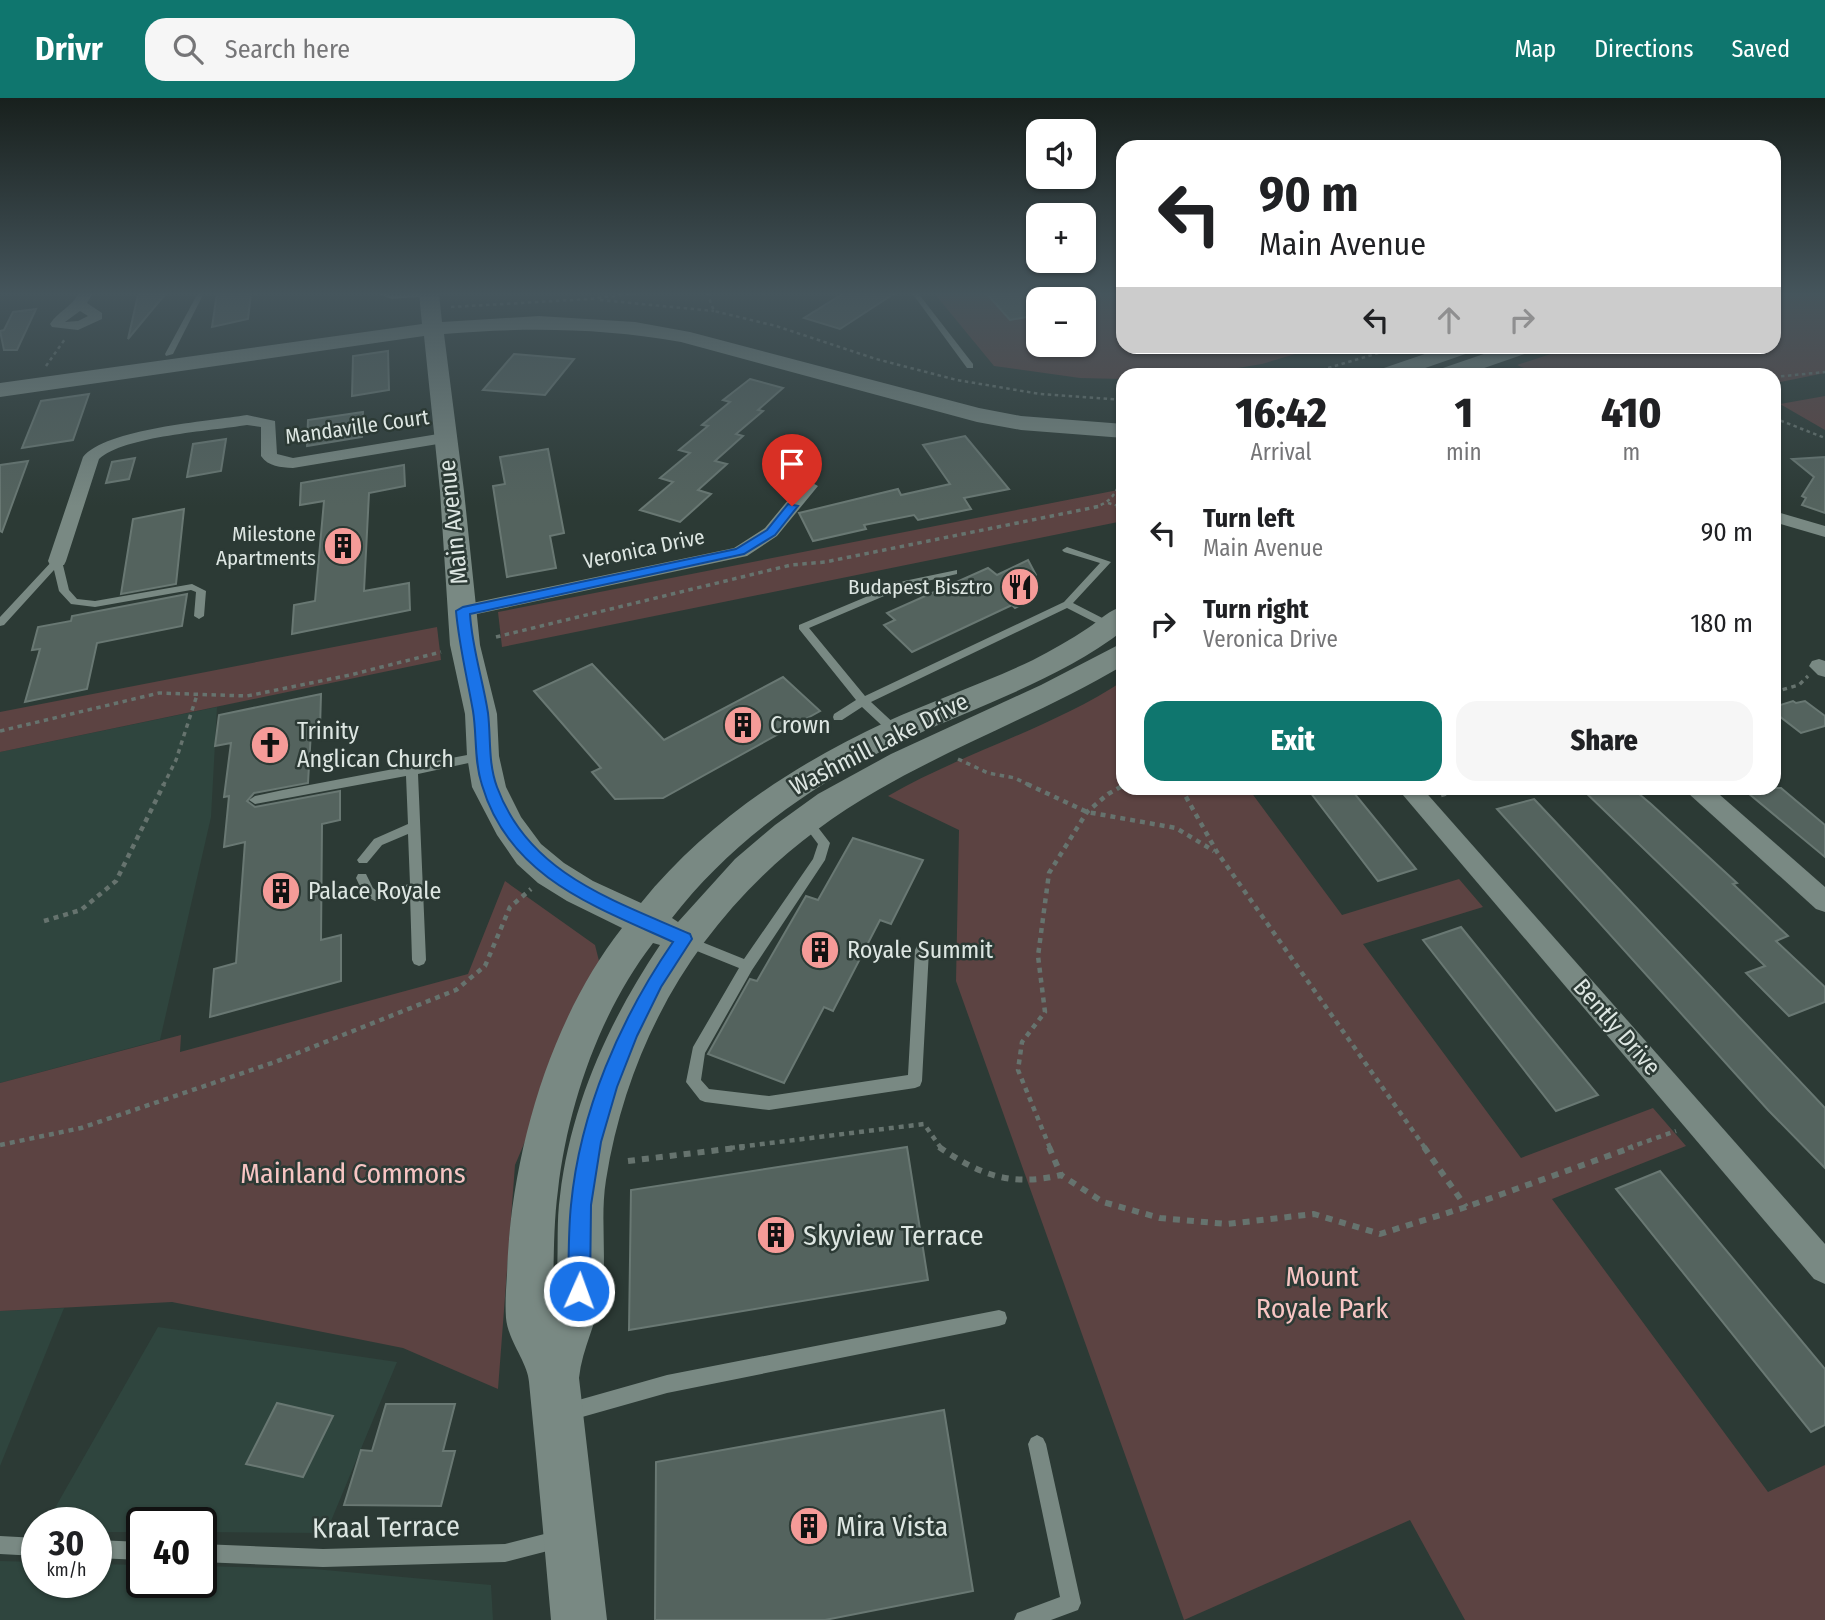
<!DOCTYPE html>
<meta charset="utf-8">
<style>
body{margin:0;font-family:"Fira Sans Condensed",sans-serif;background:#f6f6f6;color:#202124;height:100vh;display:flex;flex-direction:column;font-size:26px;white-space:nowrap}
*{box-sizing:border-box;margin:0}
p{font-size:23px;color:#757577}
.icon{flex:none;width:38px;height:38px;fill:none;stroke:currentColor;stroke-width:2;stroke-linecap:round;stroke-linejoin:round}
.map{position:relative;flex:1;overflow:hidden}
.details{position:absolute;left:1116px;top:270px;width:665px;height:427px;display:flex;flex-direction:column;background:#fff;border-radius:21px;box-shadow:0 2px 5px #0004}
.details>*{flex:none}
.guide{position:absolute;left:1116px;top:42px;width:665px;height:214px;border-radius:21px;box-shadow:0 2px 5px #0004;background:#fff;color:#202124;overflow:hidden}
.fabs{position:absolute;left:1026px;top:21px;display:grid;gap:14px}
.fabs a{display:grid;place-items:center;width:70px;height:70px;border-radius:14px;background:#fff;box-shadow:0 2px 5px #0004;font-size:35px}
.speed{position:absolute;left:21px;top:1409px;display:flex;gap:14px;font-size:35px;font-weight:700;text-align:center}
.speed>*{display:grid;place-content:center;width:91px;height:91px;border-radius:50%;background:#fff;box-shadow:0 2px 5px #0004;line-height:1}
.speed small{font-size:18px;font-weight:400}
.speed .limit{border:4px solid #111;border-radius:10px;background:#fff;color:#111}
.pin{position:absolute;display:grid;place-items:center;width:60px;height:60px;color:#fff;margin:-72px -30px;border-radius:50% 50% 50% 0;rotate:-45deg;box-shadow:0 0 7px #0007}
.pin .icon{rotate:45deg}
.me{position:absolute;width:77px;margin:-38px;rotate:2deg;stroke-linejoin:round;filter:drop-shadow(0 0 5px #0008)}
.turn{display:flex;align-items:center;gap:24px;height:147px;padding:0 28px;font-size:32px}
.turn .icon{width:91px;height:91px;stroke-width:2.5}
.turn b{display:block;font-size:49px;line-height:60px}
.lanes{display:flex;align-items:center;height:66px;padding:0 28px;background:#0003;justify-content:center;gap:35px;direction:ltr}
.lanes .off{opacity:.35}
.eta{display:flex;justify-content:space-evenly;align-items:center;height:119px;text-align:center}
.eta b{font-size:42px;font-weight:800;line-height:49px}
.cta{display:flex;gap:14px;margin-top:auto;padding:14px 28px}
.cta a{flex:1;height:80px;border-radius:21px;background:#0f766e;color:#fff;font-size:28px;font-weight:800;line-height:80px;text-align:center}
.cta a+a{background:#f6f6f6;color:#202124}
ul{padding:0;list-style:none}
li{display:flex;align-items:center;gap:21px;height:91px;padding:0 28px}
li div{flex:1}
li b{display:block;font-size:26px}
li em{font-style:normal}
header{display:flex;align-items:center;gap:42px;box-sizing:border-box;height:98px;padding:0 35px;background:#0f766e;color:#fff}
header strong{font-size:33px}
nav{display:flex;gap:38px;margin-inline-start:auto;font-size:24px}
.search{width:490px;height:63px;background:#f6f6f6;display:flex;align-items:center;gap:18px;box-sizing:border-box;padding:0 24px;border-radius:21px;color:#757577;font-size:26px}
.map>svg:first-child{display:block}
.built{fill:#2f453e}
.green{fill:#5c4342;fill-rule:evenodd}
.building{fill:#54635e;stroke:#697873;stroke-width:2}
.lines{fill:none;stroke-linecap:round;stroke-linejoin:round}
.path-far3{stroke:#66736e;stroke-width:2.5;stroke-dasharray:3.5 3.5;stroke-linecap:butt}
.path-far2{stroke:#66736e;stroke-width:3.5;stroke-dasharray:4.5 4.5;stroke-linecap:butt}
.path-far1{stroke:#66736e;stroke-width:4.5;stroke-dasharray:5 5;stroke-linecap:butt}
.path{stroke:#66736e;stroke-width:6;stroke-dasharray:7 7;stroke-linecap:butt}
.lane{fill:#798983;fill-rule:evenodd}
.street{fill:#798983;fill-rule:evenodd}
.secondary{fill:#798983;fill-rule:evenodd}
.route{fill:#1a73e8;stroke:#114b97;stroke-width:2}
.labels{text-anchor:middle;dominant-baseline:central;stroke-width:5;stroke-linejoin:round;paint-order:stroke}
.far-street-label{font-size:21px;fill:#dde6e2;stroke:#2c3a35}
.far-poi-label{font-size:21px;fill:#dde6e2;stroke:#2c3a35;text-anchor:end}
.street-label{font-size:24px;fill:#dde6e2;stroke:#2c3a35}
.poi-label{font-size:24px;fill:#dde6e2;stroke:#2c3a35;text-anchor:start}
.near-park-label{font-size:28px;fill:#f7c5c3;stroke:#2c3a35}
.near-poi-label{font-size:28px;fill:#dde6e2;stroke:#2c3a35;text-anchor:start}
.near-street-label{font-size:28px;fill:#dde6e2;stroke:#2c3a35}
</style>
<header>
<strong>Drivr</strong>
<div class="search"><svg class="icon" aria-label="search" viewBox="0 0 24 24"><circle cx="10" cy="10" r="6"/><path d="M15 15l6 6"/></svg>Search here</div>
<nav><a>Map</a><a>Directions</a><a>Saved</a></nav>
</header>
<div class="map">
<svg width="1825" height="1522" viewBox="0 0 1825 1522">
<rect width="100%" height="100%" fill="#2c3a35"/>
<g class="built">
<path d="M217,609L211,719L160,942L0,985V654Z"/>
<path d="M64,1210L0,1368V1213Z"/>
<path d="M158,1229L397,1264L326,1435L201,1434V1424H142V1434H96V1424H47Z"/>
<path d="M0,1463L37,1464V1484H96V1466L142,1467V1484H201V1468L314,1471L491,1487L493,1522H0Z"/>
</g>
<g class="green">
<path d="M934,195H1123L1124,248L1319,249L1262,266L1201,276H1124L1123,281L1080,280L994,268ZM1038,201H1083V247H1038Z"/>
<path d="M1775,195H1825V275L1775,285L1774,276H1536L1517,267L1572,249L1774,248Z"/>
<path d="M1825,298V332L1780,306Z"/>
<path d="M1123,391V423L502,549L498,514Z"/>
<path d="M437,529L441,562L0,654V614Z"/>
<path d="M1123,583L1124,690H1248L1342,817L1459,781L1483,809L1363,846L1521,1060L1653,1010L1686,1048L1552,1101L1768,1394L1825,1367V1522H1465L1410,1422L1184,1522L956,883L959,732L888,698C964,654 1050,631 1123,583Z"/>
<path d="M505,783L595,847L600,867L515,1067L498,1291L403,1250L172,1204L0,1213V985L181,937L180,954L468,876Z"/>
</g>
<g class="building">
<path d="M166,195L128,241L138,197Z"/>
<path d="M217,195H251L248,221L212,229Z"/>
<path d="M844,195H895L840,231L804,220Z"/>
<path d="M986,195H1031L1038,202V217L1010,222Z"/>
<path d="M36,211L17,252H4L0,233L4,232L13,214Z"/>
<path d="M388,253L389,292L352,298L353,258Z"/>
<path d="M514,256L574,261L545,297L483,292Z"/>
<path d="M750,281L783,290L758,312L763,313L736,336L743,338L715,363L727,366L698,392L711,396L680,424L640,412L673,384L660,380L690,355L679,352L708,328L702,327L730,304L723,302Z"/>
<path d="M89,296L73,342L22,350L41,303Z"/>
<path d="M363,314L362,339L307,348L308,322Z"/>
<path d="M965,338L1009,391L964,400L971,411L918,422L914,417L864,427L866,431L813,443L799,415L898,391L901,397L950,386L923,347Z"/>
<path d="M226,341L221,373L187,379L193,346Z"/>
<path d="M548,351L564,435L550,438L556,470L507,479L493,388L505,386L500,359Z"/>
<path d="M1825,359V415L1802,407L1806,400L1802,398L1814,379L1792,361Z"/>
<path d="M135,360L129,381L106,385L112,364Z"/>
<path d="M28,363L2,434L0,433V367Z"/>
<path d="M404,367L405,388L369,395L364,493L409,485L410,512L292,536L294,507L315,503L324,403L300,407L301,385Z"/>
<path d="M184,411L176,486L121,496L133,421Z"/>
<path d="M1028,462L1036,477V486L1027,504L1015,510L1012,507L912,554L884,527L895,522L887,515L988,470L997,477Z"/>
<path d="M187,496L182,528L97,545L87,591L25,604L40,551L32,552L38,529L71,523L72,518Z"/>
<path d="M592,566L664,642L783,579L820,613L663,700L615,701L592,674L601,670L534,593Z"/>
<path d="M321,596L320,631L311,633L308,685L254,695L247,703L255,709L340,693V722L322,726L321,842L341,837V883L210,919L214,871L236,865L245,744L224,749L229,698L224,699L231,645L215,648L219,617Z"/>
<path d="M1793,603L1796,605L1805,603L1825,618V628L1801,635L1774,614V609Z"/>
<path d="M1307,690H1350L1416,771L1378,783Z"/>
<path d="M1581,690H1632L1651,706L1737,785L1733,786L1788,838L1776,843L1825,889V904L1789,918L1746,875L1765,868Z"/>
<path d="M1742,690H1781L1825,727V759Z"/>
<path d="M1534,701L1825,1010V1070L1768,1012L1497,711Z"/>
<path d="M853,740L923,762L891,826L880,822L833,913L824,909L784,985L708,956L750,881L757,883L806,798L818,802Z"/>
<path d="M1461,829L1533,918L1598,997L1556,1013L1423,842Z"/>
<path d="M907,1049L928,1182L629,1232L631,1092Z"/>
<path d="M1660,1073L1825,1271V1327L1811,1334L1616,1091Z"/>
<path d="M277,1305L333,1318L303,1379L246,1366Z"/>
<path d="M386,1306H455L443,1353H455L441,1408L344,1407L361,1352L372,1353Z"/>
<path d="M944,1312L973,1493L825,1522H655L656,1364Z"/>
</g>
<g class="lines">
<g class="path-far3">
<path d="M707,195L714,213L776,228L876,261L957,282L1040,296L1124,302"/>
<path d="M600,202L714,213"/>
<path d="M451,209L590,201L638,195"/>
<path d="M46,268L65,241"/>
<path d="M1308,276L1402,248"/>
<path d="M1774,279L1825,274"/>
<path d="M1774,320L1825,340"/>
<path d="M1108,405L1122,409"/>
<path d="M1094,409C1114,405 1120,388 1124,370"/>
</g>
<g class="path-far2">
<path d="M1116,408L1124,410"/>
<path d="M496,539L791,467L825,464L1101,408"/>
<path d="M1774,594L1799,587L1808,578"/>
<path d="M0,633L159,595L247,598L350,577L441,554"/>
<path d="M958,661L988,675L1015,680L1031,688"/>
<path d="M163,688L176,662L197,597"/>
</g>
<g class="path-far1">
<path d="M1027,686L1087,714L1176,730L1214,753"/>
<path d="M1181,690L1217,754L1425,1050"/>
<path d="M1441,697L1466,690"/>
<path d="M44,823L81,812L116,783L164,686"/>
<path d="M0,1047L81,1030L275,964L456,892L485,868L510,809L531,791"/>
<path d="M730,1050L924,1026L941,1050"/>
<path d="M1050,1050L1018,972L1022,944L1045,914L1038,858L1049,775L1087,714L1108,696L1124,687"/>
<path d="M1628,1050L1676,1033"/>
</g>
<g class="path">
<path d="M939,1049C980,1077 1011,1089 1061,1077L1103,1104L1160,1120L1227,1126L1314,1116L1380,1136L1466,1109L1633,1049"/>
<path d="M1049,1049L1061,1077"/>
<path d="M1424,1049L1466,1109"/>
<path d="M628,1063L744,1049"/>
</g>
<g class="lane">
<path d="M198,195H204L173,256L166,258L165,256Z"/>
<path d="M376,195L392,197L432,196L429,198L392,201Z"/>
<path d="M912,195H918L973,266V270H967Z"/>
<path d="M1067,449L1111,464L1073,505L1114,526V530H1106L1067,510L871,604L899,630L901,633L899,636H891L862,609L842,622H834L833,619L834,616L856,602L799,531V527L904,483L957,472V476L910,487L809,530L865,598L1064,504L1100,465L1064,454L1062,452Z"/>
<path d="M57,460L62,463L69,492L77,501L95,503L192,486L206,493L204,518L199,521L194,518L196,494L191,492L95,509L71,506L59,493L54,472L4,527L0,528V519L54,461Z"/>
<path d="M483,654L489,658L487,661L418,676L426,862L424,866L419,868L414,866L412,862L410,796L375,803L364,797L356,780L358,776H366L373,790L377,793L410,786L408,736L382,747L367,765H359L357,762L374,741L408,726L406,678L255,706L249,702L255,698L283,692Z"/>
<path d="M806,717L810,719L830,745L825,762L752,872L705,955L701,982L709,991L769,998L908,977L915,852L917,848L922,846L927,848L929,852L922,983L920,988L915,990L769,1012L705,1004L700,1002L686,984L693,949L739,870L682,847L680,843L682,839L687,838L744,861L813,761L818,746L800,722Z"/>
<path d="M999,1212L1005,1214L1007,1220L1005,1226L999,1228L667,1295L568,1323L562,1320L559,1314L562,1308L568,1305L667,1277Z"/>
<path d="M1037,1337L1043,1340L1046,1346L1081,1505L1078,1512L1051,1522H1014L1017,1515L1060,1499L1028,1346L1031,1340Z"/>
<path d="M560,1432L567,1434L569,1441L567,1448L505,1464L323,1469L201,1464V1446L323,1451L505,1446Z"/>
<path d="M0,1438L37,1440V1458L0,1456Z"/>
<path d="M96,1442L142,1444V1462L96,1460Z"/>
</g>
<g class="street">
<path d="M79,195H93L87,205L102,215V221L78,232L52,229L50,226C58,213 72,209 79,195ZM80,213L88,218L78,223L65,224Z"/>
<path d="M247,317L275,323L277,356L293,360L444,335L452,340L444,345L293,370C280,369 269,369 261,358V329L247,327C211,333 124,338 99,361L66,463L64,467H50L48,463L83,359C105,331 209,323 247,317Z"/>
<path d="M809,383L818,388L777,438L747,458L463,519L456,517L453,513L456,509L463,507L734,450L765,430L803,384Z"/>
<path d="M1774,413L1825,428V439L1774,424Z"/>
<path d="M1819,561L1825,563V579L1818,577L1809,568L1812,563Z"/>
<path d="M1397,690H1422L1825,1146V1186L1814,1181Z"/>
<path d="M1685,690H1712L1825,789V814L1816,811L1689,696Z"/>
</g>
<g class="secondary">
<path d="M419,195H439L442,224L539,218L635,224L690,234L979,310L1021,318L1124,326V340L1021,332L977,324L681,244C602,230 525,229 444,236L464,393L480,547L497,616L499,658L506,689L521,719L541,746L564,765L593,783L641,805C706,725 793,667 886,624C934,602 985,585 1033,562C1052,552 1070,542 1088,530C1100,522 1109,512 1124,508V532C1060,581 983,606 911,639C821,680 733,741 672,820L678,824L735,761L775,727L818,696L891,656L1041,587L1124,544V567C1044,614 958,646 878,692C729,777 633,913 606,1082C600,1119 607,1156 602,1193C598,1223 582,1250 579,1280L607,1522H551C544,1443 537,1363 529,1284C528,1265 508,1243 506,1220C505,1206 506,1191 507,1177C510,1060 549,923 622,830L567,803L538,785L517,766L497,737L472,689L467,658L465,616L450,547L440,393L424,238L0,299V285L422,226ZM653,845L660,847C609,923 571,1006 560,1098C555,1133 561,1170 553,1205C554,1167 553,1130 558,1092C568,1006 600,914 653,845Z"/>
<path d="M1448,248H1480L1477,252L1408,276H1378L1381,271Z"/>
<path d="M1507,248H1539L1536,252L1467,276H1437L1440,271Z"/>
</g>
</g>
<linearGradient id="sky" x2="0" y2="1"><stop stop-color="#18201d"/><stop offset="0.48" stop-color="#45555c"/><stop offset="1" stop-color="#45555c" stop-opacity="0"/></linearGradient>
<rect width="1825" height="408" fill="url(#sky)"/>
<path class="route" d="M788,406L798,408L775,437L744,456L470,516C472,550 483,582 488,615C491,640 488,665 497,689C529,776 613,802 690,836L692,841L661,889L637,938L617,989L601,1044L591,1107L590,1193L586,1201L579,1204L571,1201L568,1193C569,1165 568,1136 571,1107C580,1013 620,921 673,844C594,808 509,779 482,687C474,663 477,638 473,613C467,579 459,547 456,513L463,509L736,451L767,432Z"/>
<defs>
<g id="building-disc" transform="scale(2.0125)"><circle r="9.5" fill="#f59b98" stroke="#2c3a35"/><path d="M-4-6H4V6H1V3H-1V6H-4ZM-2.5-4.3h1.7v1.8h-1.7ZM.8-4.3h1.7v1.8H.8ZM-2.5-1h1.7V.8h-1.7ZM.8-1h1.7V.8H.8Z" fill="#111"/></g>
<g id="restaurant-disc" transform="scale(2.0125)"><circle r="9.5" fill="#f59b98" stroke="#2c3a35"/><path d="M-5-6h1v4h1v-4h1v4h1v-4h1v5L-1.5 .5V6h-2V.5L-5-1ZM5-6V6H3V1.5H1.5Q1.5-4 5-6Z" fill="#111"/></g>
<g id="church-disc" transform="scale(2.0125)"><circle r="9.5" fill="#f59b98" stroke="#2c3a35"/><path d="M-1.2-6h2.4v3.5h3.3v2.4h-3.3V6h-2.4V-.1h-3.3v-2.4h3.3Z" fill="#111"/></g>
</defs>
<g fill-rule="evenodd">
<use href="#building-disc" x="343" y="448"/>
<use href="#restaurant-disc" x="1020" y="489"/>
<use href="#building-disc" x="743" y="627"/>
<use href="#church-disc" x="270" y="647"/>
<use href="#building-disc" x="281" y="793"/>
<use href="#building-disc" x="820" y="852"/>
<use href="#building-disc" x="776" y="1137"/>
<use href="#building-disc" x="809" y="1428"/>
</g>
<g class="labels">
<g class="far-street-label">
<text transform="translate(357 329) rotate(-8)">Mandaville Court</text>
<text transform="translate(644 451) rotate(-12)">Veronica Drive</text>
</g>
<g class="far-poi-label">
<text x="316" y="436">Milestone<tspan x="316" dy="24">Apartments</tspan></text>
<text x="993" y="489">Budapest Bisztro</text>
</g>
<g class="street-label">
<text transform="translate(453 424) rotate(-96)">Main Avenue</text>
<text transform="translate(879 646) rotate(-27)">Washmill Lake Drive</text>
<text transform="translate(1617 929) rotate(49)">Bently Drive</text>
</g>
<g class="poi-label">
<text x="770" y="627">Crown</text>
<text x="297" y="633">Trinity<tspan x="297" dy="28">Anglican Church</tspan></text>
<text x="308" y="793">Palace Royale</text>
<text x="847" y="852">Royale Summit</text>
</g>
<g class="near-park-label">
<text x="353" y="1075">Mainland Commons</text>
<text x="1322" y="1178">Mount<tspan x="1322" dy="32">Royale Park</tspan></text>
</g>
<g class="near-poi-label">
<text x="803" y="1137">Skyview Terrace</text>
<text x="836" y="1428">Mira Vista</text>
</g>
<g class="near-street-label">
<text transform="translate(386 1429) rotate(-1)">Kraal Terrace</text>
</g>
</g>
</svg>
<div class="fabs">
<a><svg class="icon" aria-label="sound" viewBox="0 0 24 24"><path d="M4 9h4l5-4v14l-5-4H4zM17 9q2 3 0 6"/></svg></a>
<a>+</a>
<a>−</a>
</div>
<div class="speed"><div>30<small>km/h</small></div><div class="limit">40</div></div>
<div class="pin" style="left:792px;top:408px;background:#d93025"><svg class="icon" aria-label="arrive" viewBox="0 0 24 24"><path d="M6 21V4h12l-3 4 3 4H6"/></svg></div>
<svg class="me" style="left:579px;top:1193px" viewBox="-20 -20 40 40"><circle r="17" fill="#1a73e8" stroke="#fff" stroke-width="3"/><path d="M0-11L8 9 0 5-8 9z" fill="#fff"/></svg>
<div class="guide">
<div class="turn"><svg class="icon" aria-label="left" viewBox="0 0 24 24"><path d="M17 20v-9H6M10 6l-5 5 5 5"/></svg><div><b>90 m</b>Main Avenue</div></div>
<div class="lanes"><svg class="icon" aria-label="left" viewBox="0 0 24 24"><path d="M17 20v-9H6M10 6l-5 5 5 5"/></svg><svg class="icon off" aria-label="ahead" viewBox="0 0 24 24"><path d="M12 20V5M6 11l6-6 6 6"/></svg><svg class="icon off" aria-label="right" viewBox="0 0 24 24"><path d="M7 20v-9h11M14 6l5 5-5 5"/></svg></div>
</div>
<section class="details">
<div class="eta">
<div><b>16:42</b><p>Arrival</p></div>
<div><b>1</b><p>min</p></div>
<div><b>410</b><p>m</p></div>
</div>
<ul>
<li><svg class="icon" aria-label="left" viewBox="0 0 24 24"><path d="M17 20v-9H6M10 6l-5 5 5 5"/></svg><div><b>Turn left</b><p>Main Avenue</p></div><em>90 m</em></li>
<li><svg class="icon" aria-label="right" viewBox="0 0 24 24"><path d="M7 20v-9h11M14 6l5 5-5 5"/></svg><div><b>Turn right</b><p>Veronica Drive</p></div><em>180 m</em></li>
</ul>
<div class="cta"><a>Exit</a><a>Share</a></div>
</section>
</div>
